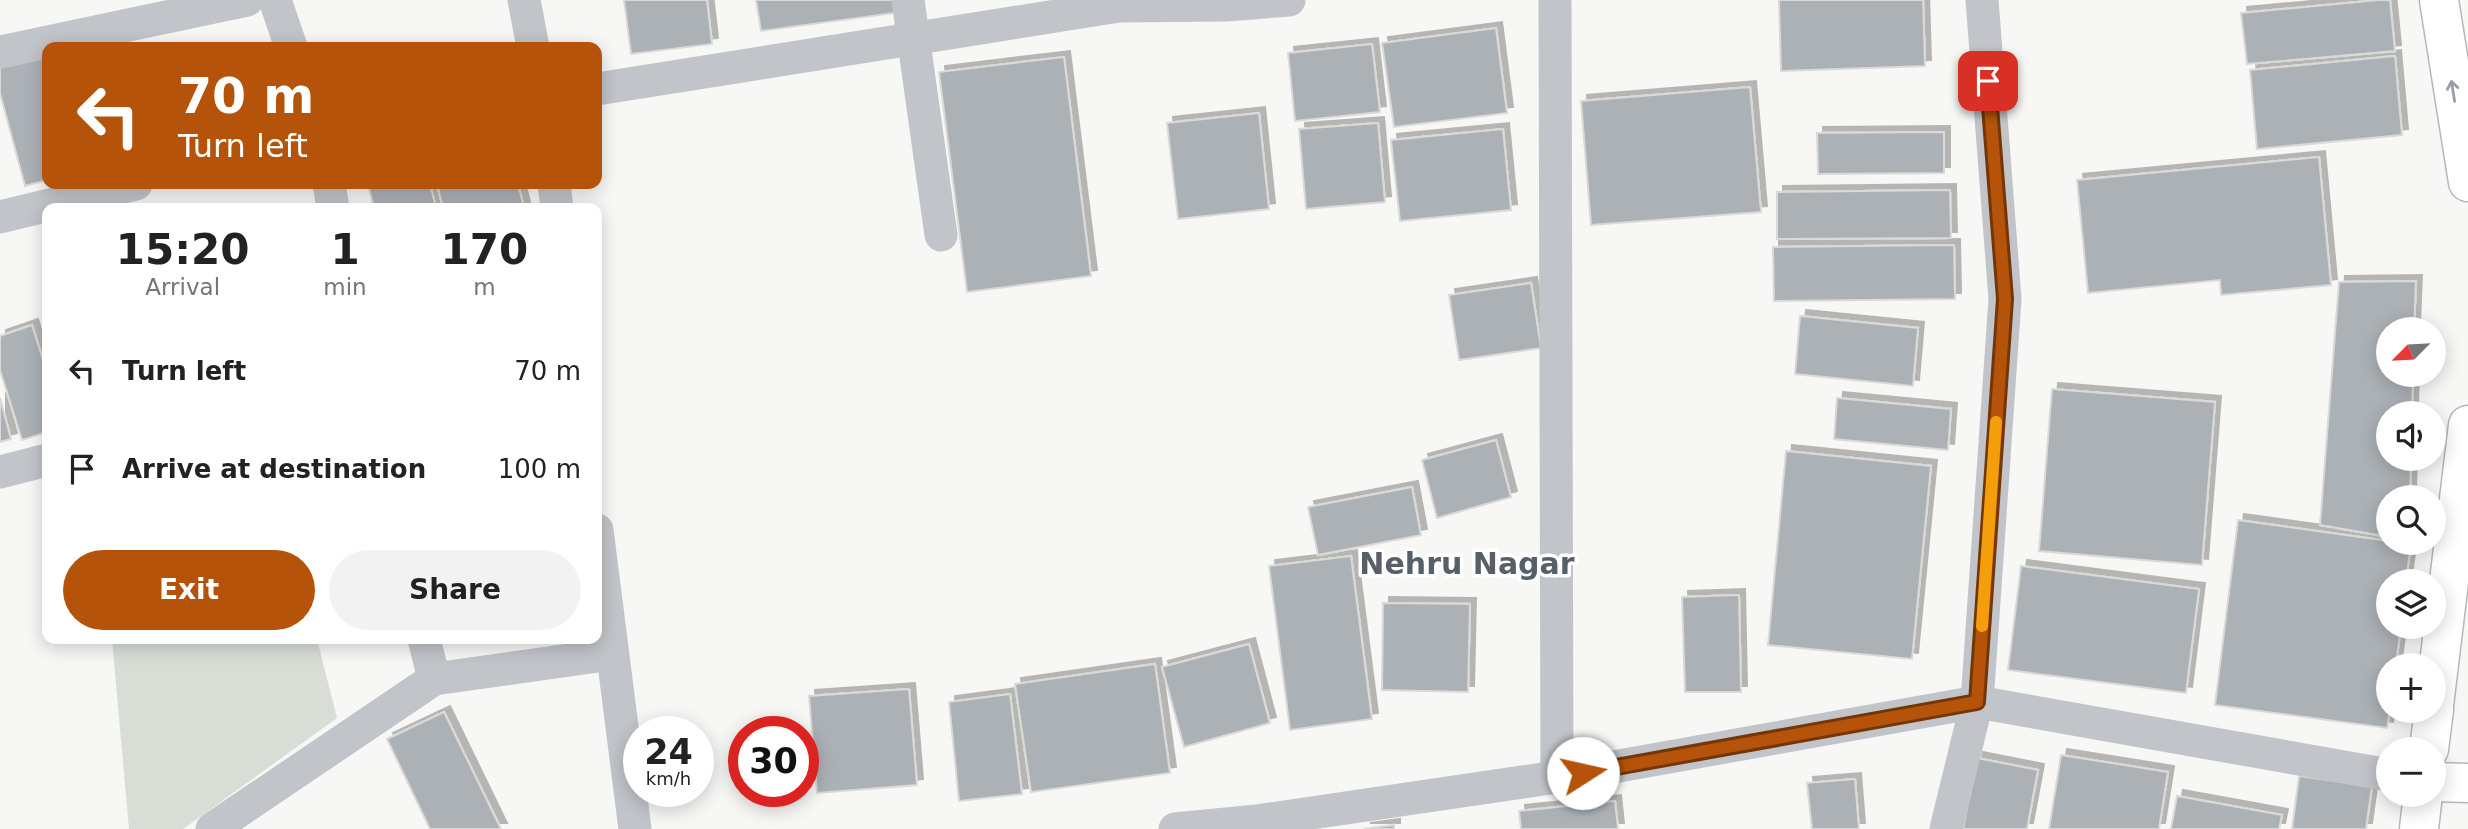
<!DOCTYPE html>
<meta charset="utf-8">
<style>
body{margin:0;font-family:"DejaVu Sans",sans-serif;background:#f2f2f2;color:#222;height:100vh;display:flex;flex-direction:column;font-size:26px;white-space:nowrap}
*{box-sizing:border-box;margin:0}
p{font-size:23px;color:#767676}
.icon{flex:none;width:38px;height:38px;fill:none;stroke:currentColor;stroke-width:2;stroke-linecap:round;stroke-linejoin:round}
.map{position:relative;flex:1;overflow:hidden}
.sheet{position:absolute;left:42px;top:203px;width:560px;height:441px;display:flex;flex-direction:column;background:#fff;border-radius:14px;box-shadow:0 4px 18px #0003}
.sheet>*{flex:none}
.top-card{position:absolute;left:42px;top:42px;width:560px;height:147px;border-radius:14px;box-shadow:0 4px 18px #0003;background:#b45309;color:#fff;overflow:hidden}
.needle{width:46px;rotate:246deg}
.controls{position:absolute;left:2376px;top:317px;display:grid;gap:14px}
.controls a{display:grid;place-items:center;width:70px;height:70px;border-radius:50%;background:#fff;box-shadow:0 4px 18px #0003;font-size:35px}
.speed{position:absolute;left:623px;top:716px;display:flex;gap:14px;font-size:35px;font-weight:700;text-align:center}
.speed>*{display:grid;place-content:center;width:91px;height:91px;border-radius:50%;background:#fff;box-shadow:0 4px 18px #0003;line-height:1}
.speed small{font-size:18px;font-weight:400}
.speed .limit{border:10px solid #d22;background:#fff;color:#111}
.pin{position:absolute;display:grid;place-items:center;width:60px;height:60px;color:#fff;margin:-30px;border-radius:14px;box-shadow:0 4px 10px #0006}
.me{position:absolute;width:77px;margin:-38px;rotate:80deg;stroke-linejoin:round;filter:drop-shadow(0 0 5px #0008)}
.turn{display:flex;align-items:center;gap:24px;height:147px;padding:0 21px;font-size:32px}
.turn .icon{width:91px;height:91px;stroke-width:2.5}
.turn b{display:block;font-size:49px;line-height:60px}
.eta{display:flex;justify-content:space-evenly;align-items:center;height:119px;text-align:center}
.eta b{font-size:42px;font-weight:700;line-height:49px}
.button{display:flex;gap:14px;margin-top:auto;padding:14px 21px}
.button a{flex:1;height:80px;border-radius:42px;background:#b45309;color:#fff;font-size:28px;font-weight:700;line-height:80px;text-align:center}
.button a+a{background:#f2f2f2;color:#222}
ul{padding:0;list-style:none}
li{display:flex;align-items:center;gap:21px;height:98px;padding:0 21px}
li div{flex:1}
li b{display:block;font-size:26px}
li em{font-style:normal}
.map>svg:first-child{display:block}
.green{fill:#d8ded6}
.building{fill:#acb1b6;stroke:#d9d9d7;stroke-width:2;filter:url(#shadow)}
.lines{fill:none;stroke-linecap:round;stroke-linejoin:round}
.primary-casing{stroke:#b5b8bc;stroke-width:41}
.street{stroke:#c1c4c8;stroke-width:33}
.primary{stroke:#fff;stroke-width:38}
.oneway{stroke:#979ea8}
.route-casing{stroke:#753606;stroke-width:18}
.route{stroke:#b45309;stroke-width:12}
.slow{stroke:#f59e0b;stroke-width:12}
.labels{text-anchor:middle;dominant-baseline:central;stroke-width:7;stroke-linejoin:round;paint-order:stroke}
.district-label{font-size:30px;font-weight:bold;fill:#575f68;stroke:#fff}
</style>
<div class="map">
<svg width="2468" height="829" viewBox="0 0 2468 829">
<defs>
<filter id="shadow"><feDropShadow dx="6" dy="-6" stdDeviation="0" flood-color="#0004"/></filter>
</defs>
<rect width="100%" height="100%" fill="#f7f7f5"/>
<path class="green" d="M112,639H317L337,718L183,829H129Z"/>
<g class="building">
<path d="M624,0H707L712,44L631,54Z"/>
<path d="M756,0H900L902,12L761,31Z"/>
<path d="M1779,0H1923L1925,66L1781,71Z"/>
<path d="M2379,0H2390L2395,51L2247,64L2241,13Z"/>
<path d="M1496,28L1507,113L1394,127L1382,43Z"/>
<path d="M1372,44L1380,112L1295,121L1288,53Z"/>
<path d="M40,49L47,77V180L25,186L0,93V59Z"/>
<path d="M2395,56L2402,135L2257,149L2250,70Z"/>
<path d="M1064,57L1091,276L967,292L939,72Z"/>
<path d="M1750,87L1761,212L1591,225L1581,101Z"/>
<path d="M1259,113L1269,209L1178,219L1167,123Z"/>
<path d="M1378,123L1385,202L1306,209L1299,129Z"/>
<path d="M1503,129L1511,210L1400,221L1391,140Z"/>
<path d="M1944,132V173L1818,174L1817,133Z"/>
<path d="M2319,157L2331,285L2221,295L2220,280L2088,293L2077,180Z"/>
<path d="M368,184H430L436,208H374Z"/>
<path d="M437,184H518L524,208H443Z"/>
<path d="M1950,190L1951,238L1777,239V192Z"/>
<path d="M1954,245L1955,299L1774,301L1773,247Z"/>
<path d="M2416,281L2414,329H2389V374H2413L2412,413H2389V458H2411L2410,497H2389V537L2320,525L2339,282Z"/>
<path d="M1531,283L1541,348L1459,360L1449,295Z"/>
<path d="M1800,316L1918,328L1913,386L1795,374Z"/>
<path d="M32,325L47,373V432L22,440L0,370V336Z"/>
<path d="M2052,389L2215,402L2202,565L2039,551Z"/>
<path d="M0,398L11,439L0,442Z"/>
<path d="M1837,398L1951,409L1948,450L1834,439Z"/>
<path d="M1496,440L1511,497L1437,518L1422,460Z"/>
<path d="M1786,451L1931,466L1912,659L1768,645Z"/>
<path d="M1412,487L1421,535L1318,555L1308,507Z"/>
<path d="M2238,520L2389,541V542L2411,544L2406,581H2389V626H2401L2396,665H2389L2390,710L2387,728L2215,705Z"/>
<path d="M1351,556L1372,719L1290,730L1269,566Z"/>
<path d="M2021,566L2199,589L2186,693L2008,670Z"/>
<path d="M1739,595L1741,692H1685L1682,597Z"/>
<path d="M1383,603L1470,604L1468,692L1382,690Z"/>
<path d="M1249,644L1270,723L1184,747L1162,667Z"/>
<path d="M1155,664L1170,773L1031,792L1015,684Z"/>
<path d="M909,689L917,785L817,793L809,696Z"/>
<path d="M1010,694L1022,794L959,801L949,702Z"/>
<path d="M444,712L501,829H430L387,739Z"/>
<path d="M2061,755L2168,772L2159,829H2049Z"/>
<path d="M1977,758L2038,770L2027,829H1963Z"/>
<path d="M2299,776L2372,786L2366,829H2292Z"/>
<path d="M1855,779L1859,829H1812L1807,783Z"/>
<path d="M2177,796L2282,815L2279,829H2171Z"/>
<path d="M1615,801L1618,829H1521L1519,811Z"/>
<path d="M1394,825V829H1364Z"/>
</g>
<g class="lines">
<g class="primary-casing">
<g id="primary">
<path d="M2439,0L2468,182"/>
<path d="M2434,705L2468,425"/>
<path d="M2429,749L2434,710"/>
<path d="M2434,782L2468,783"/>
<path d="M2419,829L2423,794"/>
</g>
</g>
<g class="street">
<path d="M275,0L291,47"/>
<path d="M524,0L533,47"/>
<path d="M908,0L941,235"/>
<path d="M1555,0L1557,777"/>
<path d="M0,52L247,0"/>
<path d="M597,89L1119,6L1226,5L1289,0"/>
<path d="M329,184L333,208"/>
<path d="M554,184L557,208"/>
<path d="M0,217L136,184"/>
<path d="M0,472L47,460"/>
<path d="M597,530L635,829"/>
<path d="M424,639L434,679"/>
<path d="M212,829L434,679L612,654"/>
<path d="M1175,829L1257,821L1557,777L1977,702L2389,775"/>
<path d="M1946,829L1977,702L2005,299L1982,0"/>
</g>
<use href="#primary" class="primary"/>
</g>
<defs><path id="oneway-shaft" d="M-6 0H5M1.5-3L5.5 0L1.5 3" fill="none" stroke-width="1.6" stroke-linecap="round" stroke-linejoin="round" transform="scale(1.75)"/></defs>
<use class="oneway" href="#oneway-shaft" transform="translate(2453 91) rotate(-99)"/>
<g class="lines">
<g class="route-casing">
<path id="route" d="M1583,773L1977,702L2005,299L1988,81"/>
</g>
<use href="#route" class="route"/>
<path class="slow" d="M1982,626L1996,422"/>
</g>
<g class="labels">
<g class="district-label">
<text x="1467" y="563">Nehru Nagar</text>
</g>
</g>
</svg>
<div class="controls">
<a><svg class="needle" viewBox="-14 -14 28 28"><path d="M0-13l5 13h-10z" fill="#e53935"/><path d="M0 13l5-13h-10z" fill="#767676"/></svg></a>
<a><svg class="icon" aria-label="sound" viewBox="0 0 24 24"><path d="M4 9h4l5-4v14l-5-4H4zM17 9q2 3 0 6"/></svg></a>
<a><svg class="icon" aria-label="search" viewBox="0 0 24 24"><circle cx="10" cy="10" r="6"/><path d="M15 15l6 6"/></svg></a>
<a><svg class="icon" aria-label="layers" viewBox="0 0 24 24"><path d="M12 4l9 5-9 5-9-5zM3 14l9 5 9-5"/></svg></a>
<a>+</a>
<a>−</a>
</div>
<div class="speed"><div>24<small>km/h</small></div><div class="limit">30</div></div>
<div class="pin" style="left:1988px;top:81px;background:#d93025"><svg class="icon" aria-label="arrive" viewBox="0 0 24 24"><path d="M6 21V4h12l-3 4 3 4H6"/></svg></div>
<svg class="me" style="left:1583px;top:773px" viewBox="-20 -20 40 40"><circle r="19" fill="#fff"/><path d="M0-13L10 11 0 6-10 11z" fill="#b45309"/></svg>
<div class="top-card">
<div class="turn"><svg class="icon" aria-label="left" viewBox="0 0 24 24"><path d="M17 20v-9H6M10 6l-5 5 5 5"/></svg><div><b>70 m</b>Turn left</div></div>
</div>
<section class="sheet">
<div class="eta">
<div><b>15:20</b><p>Arrival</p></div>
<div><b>1</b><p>min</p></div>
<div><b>170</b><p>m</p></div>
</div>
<ul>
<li><svg class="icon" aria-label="left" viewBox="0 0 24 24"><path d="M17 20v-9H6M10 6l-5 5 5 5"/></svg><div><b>Turn left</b></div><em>70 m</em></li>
<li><svg class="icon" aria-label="arrive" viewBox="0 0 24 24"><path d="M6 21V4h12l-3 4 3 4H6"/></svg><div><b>Arrive at destination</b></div><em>100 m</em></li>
</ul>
<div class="button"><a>Exit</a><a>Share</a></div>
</section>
</div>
